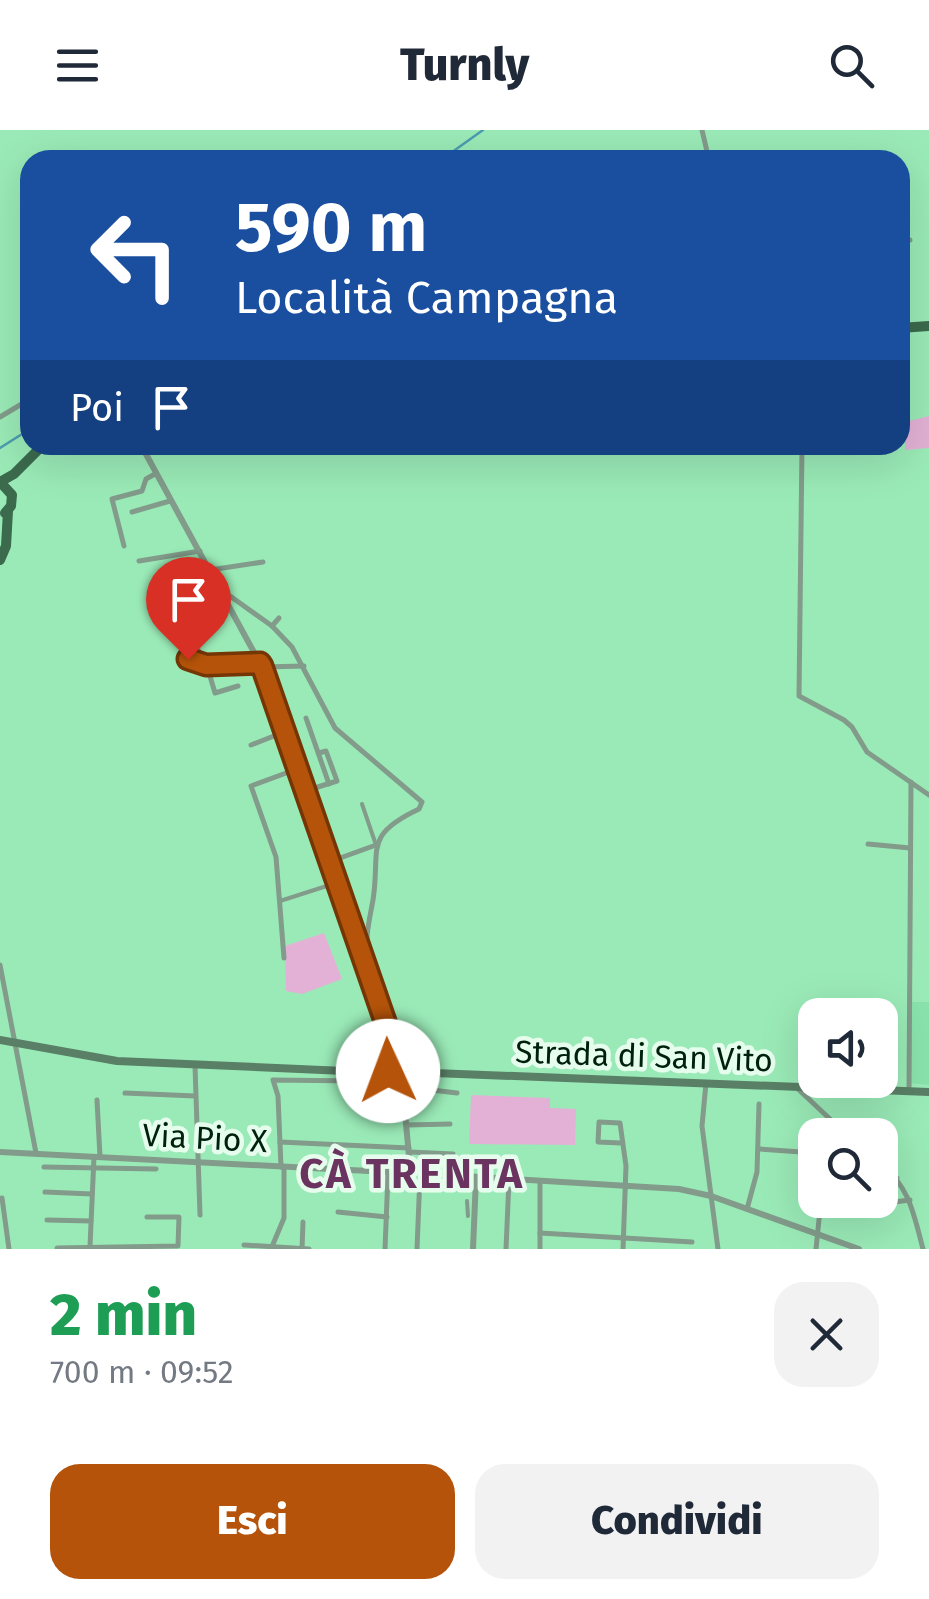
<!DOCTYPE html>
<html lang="it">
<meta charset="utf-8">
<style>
body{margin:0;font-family:"Fira Sans",sans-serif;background:#f2f2f3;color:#1f2937;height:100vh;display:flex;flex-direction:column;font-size:38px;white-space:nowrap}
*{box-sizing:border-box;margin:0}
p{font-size:32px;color:#747a83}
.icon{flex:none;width:55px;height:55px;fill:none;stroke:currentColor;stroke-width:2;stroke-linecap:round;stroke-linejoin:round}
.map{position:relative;height:1119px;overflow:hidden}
.sheet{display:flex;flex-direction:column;background:#fff;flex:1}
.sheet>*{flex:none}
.top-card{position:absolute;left:20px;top:20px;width:890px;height:305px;border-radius:30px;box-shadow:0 10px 40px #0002;background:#1a4fa0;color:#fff;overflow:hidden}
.controls{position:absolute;left:798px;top:868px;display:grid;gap:20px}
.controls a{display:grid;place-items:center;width:100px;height:100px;border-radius:20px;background:#fff;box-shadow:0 10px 40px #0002;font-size:50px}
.pin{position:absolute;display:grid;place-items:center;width:85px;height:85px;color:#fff;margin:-102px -42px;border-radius:50% 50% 50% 0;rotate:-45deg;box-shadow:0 0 10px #0007}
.pin .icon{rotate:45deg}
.me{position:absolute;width:110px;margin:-55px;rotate:358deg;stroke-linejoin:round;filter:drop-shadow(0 0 8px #0008)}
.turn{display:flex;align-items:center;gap:35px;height:210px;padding:0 50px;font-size:45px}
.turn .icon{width:130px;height:130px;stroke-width:2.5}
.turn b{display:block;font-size:70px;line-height:85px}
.then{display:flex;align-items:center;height:95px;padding:0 50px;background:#0003;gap:20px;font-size:38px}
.round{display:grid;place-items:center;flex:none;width:105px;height:105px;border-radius:30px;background:#f2f2f3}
.overview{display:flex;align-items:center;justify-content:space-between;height:170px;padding:0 50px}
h1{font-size:60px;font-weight:800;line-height:75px;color:#1e9e55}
.action{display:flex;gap:20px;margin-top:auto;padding:20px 50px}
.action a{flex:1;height:115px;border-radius:30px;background:#b45309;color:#fff;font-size:40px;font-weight:800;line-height:115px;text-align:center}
.action a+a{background:#f2f2f3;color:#1f2937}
header{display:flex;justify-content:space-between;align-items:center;height:130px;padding:0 50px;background:#fff;font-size:45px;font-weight:800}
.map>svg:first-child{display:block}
.built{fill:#89e2ab}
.green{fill:#e2b1d5}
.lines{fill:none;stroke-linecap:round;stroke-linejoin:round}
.stream{stroke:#4c9caf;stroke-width:2.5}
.pedestrian{stroke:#829b8a;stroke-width:4}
.minor{stroke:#829b8a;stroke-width:5}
.tertiary{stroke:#829b8a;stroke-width:6}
.secondary{stroke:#597f66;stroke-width:8}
.primary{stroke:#3b6a4d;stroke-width:10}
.route-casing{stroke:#753606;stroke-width:25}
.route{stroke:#b45309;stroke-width:18}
.labels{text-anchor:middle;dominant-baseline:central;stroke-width:9;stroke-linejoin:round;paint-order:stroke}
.street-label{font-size:32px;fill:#00200e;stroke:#e6fded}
.district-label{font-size:42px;font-weight:bold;letter-spacing:2.5px;fill:#6b335f;stroke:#e6fded}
</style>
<header><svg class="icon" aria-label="menu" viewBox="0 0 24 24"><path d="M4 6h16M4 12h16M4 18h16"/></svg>Turnly<svg class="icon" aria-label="search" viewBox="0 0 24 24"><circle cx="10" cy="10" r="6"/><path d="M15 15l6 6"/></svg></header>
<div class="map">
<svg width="929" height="1119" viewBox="0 0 929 1119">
<rect width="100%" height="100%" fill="#9aeab7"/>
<path class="built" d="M908,872H929V955L908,953Z"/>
<g class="green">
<path d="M929,286V318L905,320V292Z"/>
<path d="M324,803L342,849L302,864L286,861L285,816Z"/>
<path d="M471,965L550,968V978L576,979L575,1015L469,1014Z"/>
</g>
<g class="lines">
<g class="stream">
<path d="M441,30L483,0"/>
<path d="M0,318L30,299"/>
</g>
<g class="pedestrian">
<path d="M362,674L376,715"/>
<path d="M280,771L336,753"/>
<path d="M358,935V951"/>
<path d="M467,1071L468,1086"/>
</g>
<g class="minor">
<path d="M702,0L709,30"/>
<path d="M900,111L910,110"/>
<path d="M0,287L30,269"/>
<path d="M802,315L799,566L844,590L852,597L867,622L929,665"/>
<path d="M132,382L170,371"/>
<path d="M124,416L112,369L142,361L146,349L155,344"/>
<path d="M139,431L200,421"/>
<path d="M210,440L263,432"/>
<path d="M225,465L230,466L272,496L292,517L335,598L422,672L419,679C362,706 381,719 373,770C369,792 364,810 369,833L365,835"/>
<path d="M272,496L279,488"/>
<path d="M176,500L193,497L201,533"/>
<path d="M187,529L207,535L260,533"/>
<path d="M207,536L215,563L238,556"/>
<path d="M262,537L304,536"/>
<path d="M306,588L329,654"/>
<path d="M251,615L284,602"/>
<path d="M305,661L337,651L326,621L319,623"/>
<path d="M868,714L910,718"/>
<path d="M329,732L376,715"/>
<path d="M284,828L276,727L251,656L297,639"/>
<path d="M0,835L36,1023"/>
<path d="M195,936L200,1085"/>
<path d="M706,953L702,996L718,1119"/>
<path d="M798,959L847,1005"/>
<path d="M909,961L911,652"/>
<path d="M125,963L195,966"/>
<path d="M405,964L432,960L457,963"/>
<path d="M97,970L100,1027"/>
<path d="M407,995L450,994"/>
<path d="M828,1005L829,989"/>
<path d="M280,1012L409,1018"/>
<path d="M621,1013L598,1012L599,992L620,993L626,1036L623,1119"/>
<path d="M759,1019L815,1023"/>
<path d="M410,1022L453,1024"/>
<path d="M880,1032C910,1059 913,1081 923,1119"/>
<path d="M44,1037L156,1039"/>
<path d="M281,1037L278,966L273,950L358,951"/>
<path d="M335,1040L337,1015"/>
<path d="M880,1049L897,1048"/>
<path d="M45,1062L92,1064"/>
<path d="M2,1068L9,1119"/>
<path d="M862,1076L910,1070"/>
<path d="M747,1079L757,1042L759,974"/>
<path d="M338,1082L387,1087"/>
<path d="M47,1090L91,1091"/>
<path d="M540,1103L692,1112"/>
<path d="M244,1115L309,1119"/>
<path d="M90,1116L94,1027"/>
<path d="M57,1118L178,1116L179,1087H147"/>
<path d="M271,1119L284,1088V1037"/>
<path d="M302,1119L303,1092"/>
<path d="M385,1119L388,1044"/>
<path d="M417,1119L420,1045"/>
<path d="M506,1119L509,1050"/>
<path d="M540,1119V1051"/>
<path d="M816,1119L821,1070"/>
</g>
<g class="tertiary">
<path d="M141,315L262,537L396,923"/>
<path d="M395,945L404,972L410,1037"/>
<path d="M0,1022L407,1043"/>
<path d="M415,1043L679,1059L711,1066L859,1119"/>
<path d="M473,1119L476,1048"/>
</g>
<g class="secondary">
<path d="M0,910L117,931L390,943"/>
<path d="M394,923L417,932L420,939L416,946L406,949L388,941L385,931Z"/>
<path d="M416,946L434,943L929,962"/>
</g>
<g class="primary">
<path d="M900,198L929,196"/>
<path d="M0,352L14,344L43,315"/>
<path d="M0,352L12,365L11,376L5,383"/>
<path d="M0,430L6,416L8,381"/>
</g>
</g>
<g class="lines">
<g class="route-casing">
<path id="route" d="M188,529L206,535L260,533L262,536L396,923L385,931L388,941"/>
</g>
<use href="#route" class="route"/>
</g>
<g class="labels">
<g class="street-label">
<text transform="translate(644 926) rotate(2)">Strada di San Vito</text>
<text transform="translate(205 1008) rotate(3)">Via Pio X</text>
</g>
<g class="district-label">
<text x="412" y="1044">CÀ TRENTA</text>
</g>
</g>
</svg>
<div class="controls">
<a><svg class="icon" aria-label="sound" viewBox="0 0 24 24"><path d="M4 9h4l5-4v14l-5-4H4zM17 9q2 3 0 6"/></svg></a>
<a><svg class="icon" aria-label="search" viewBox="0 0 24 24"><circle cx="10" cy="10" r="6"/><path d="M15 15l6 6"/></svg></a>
</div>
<div class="pin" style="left:188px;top:529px;background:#d93025"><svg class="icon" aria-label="arrive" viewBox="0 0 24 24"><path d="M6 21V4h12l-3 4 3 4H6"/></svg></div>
<svg class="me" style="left:388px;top:941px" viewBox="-20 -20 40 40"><circle r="19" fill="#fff"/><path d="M0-13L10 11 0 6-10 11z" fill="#b45309"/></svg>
<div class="top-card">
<div class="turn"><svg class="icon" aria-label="left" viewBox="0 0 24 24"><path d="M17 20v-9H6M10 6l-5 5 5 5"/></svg><div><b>590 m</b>Località Campagna</div></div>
<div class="then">Poi<svg class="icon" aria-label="arrive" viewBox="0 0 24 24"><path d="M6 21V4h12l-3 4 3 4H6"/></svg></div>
</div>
</div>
<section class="sheet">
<div class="overview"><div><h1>2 min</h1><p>700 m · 09:52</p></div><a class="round"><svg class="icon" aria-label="close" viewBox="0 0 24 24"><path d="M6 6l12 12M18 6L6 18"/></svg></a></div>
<div class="action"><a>Esci</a><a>Condividi</a></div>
</section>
